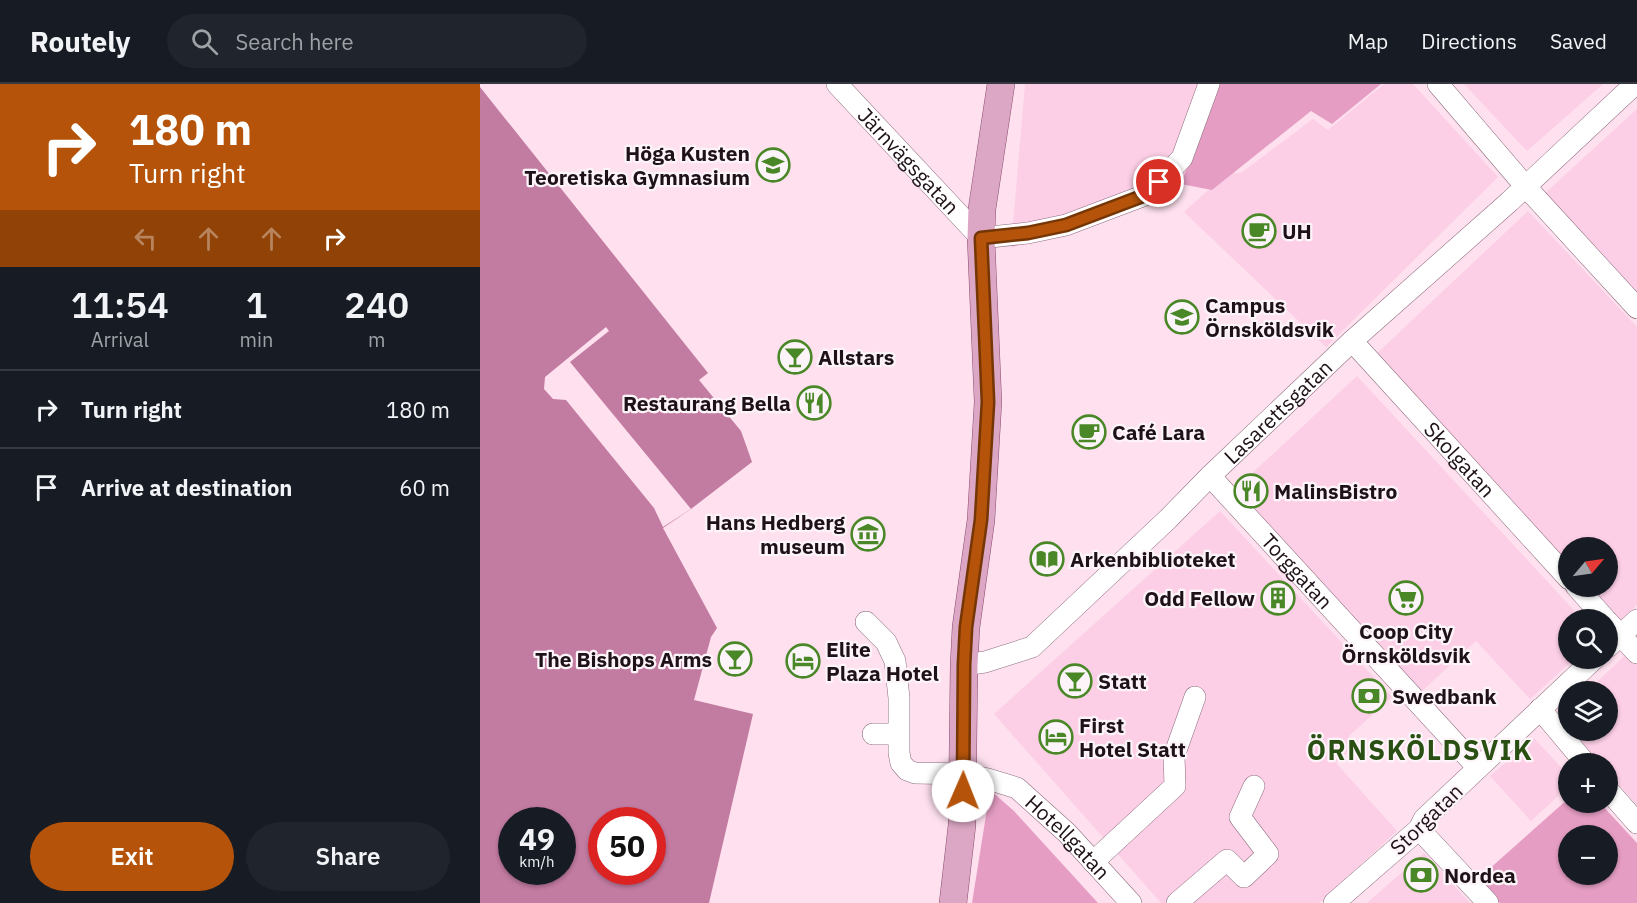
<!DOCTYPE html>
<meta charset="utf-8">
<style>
body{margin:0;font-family:"IBM Plex Sans",sans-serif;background:#20242c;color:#f1f3f6;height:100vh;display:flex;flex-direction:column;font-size:22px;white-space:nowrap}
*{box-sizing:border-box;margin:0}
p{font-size:20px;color:#9ea1a6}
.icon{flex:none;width:33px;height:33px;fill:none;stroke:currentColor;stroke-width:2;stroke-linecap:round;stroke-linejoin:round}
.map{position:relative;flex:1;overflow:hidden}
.panel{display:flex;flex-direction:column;background:#171b24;width:480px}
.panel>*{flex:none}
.top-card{background:#b45309;color:#fff;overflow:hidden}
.needle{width:39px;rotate:61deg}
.controls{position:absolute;left:1078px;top:453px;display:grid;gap:12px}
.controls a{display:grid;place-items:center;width:60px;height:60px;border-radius:50%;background:#171b24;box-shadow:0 2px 4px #0004;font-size:30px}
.speed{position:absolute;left:18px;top:723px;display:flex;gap:12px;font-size:30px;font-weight:700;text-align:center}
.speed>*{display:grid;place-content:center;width:78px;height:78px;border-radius:50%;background:#171b24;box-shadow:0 2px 4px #0004;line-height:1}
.speed small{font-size:15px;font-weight:400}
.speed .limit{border:9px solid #d22;background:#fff;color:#111}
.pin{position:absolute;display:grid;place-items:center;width:51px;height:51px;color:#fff;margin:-26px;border:3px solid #fff;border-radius:50%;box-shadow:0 2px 6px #0007}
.me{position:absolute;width:66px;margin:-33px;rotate:1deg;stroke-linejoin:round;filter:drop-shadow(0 0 4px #0008)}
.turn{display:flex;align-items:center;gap:21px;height:126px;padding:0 30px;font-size:27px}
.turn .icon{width:78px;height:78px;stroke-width:2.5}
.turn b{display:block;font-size:42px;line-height:51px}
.lanes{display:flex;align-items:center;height:57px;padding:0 30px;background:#0003;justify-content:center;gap:30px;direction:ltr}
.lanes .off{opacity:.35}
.eta{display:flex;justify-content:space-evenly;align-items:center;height:102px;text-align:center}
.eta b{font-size:36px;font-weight:600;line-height:42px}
.action{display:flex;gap:12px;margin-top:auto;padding:12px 30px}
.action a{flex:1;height:69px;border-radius:36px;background:#b45309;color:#fff;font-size:24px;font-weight:600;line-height:69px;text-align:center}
.action a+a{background:#20242c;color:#f1f3f6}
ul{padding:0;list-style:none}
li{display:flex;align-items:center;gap:18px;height:78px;padding:0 30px;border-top:2px solid #363941}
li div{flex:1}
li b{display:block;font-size:22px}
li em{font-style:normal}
header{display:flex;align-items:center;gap:36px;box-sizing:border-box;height:84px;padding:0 30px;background:#171b24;border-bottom:2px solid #363941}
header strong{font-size:28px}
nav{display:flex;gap:33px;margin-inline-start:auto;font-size:21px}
.search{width:420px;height:54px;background:#20242c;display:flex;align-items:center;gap:15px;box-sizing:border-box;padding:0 21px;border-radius:33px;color:#9ea1a6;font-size:22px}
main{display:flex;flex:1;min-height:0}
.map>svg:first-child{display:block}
.built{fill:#fccfe6}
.green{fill:#e59dc3;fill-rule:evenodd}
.water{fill:#c27ba1;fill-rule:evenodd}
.pier{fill:#fee0ee}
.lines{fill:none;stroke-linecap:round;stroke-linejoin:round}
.minor-casing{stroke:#8d6c7d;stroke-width:22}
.major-casing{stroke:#8a4c6e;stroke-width:28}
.minor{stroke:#fff;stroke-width:21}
.major{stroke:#dca7c4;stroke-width:27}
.route-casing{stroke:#753606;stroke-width:15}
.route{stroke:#b45309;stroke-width:10}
.labels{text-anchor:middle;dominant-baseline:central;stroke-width:4.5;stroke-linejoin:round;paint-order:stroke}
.poi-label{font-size:21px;font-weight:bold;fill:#1e1118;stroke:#fcf4f8;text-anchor:start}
.street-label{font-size:21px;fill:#1e1118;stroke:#fcf4f8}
.district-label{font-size:27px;font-weight:bold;letter-spacing:1.5px;fill:#295012;stroke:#fcf4f8}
</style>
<header>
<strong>Routely</strong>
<div class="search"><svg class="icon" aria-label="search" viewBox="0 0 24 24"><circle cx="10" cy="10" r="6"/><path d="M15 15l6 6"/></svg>Search here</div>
<nav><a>Map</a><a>Directions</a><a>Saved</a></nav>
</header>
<main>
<section class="panel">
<div class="top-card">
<div class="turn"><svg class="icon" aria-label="right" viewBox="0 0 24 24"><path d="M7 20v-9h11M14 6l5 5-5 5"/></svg><div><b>180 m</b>Turn right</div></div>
<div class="lanes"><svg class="icon off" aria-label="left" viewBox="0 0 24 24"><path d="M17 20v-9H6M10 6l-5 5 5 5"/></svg><svg class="icon off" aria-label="ahead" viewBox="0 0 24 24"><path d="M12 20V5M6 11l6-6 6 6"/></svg><svg class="icon off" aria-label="ahead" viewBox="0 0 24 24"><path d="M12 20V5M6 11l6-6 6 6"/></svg><svg class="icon" aria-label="right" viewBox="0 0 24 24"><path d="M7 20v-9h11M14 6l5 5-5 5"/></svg></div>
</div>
<div class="eta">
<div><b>11:54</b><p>Arrival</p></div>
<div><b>1</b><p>min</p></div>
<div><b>240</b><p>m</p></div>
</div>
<ul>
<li><svg class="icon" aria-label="right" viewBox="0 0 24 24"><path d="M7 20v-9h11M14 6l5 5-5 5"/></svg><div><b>Turn right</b></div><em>180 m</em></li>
<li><svg class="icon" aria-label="arrive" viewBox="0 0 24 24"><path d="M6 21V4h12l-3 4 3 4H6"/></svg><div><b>Arrive at destination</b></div><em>60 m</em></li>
</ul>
<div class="action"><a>Exit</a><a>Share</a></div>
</section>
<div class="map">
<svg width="1157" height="819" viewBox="0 0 1157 819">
<rect width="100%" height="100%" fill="#fee0ee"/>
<g class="built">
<path d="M545,0H745L704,95L700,112L531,164Z"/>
<path d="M904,0H933L1018,93L846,263L704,128L747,89H761L833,35L848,46Z"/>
<path d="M984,0H1123L1047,67Z"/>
<path d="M1157,25V217L1062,112Z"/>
<path d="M1048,127L1157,243V521L1140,537L1107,503L1128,502V464H1089V483L892,274Z"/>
<path d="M877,292L1102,535L1089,536V574L1094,575L1050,615L996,557L941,608L754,406Z"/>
<path d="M740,427L912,613L869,652L876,660L856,679L917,747L839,819H681L514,630Z"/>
<path d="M1149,568L1157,577V721L1128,688V680L1120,679L1090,647L1128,646V608L1107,607Z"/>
<path d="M1054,654L1089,692V702L1051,737L1010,692Z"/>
<path d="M944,769L990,819H887Z"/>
</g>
<g class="green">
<path d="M737,0H901L852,40L831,27L732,106L701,100Z"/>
<path d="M510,706L534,727L618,819H492Z"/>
<path d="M1089,714V718L1120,719L1157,759V819H1020L998,795ZM1089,752H1128V790H1089Z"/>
</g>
<path class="water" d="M0,3L228,289L219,296L261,347L272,378L211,425L183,444L237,544L231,553L214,616L273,630L229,819H0ZM32,736H82V788H32ZM122,736H172V788H122Z"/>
<path class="pier" d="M126,243L129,247L90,278L211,425L183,443L174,424L86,316L73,315L64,305L65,293Z"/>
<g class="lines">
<g class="minor-casing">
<g id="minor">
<path id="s1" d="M357,0L501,154L548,149L586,141L668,110L702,74L729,0"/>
<path d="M958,0L1046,103L1157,224"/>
<path id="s2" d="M872,257L1089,495"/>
<path id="s3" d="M730,392L998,684"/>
<path d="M1096,502L1126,536"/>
<path id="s4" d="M386,538L406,558L415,577L419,614V669L421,679L427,686L435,689L484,690L508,695L537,704L587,749L651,819"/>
<path d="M1128,538L1157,569"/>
<path d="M1128,563L1157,536"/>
<path id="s5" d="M484,581L505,578L552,563L688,435L730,392L872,257L1029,118L1155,0"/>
<path d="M1060,625L1106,680"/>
<path d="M393,650H418"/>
<path d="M1128,706L1157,739"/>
<path d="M939,745L1008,819"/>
<path d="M613,778L695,702L694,672L715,613"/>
<path d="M697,819L747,776L764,793L788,770L760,733L774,702"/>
<path d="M854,819L939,745L944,735L1115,574"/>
</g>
</g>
<g class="major-casing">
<path id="major" d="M473,819L482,741L484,581L486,543L501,436L508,318L501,154L502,125L521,0"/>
</g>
<use href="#minor" class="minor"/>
<use href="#major" class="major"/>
</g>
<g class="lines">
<g class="route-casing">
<path id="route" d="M483,707L484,581L486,543L501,436L508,318L501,154L548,149L586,141L668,110L679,98"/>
</g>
<use href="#route" class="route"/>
</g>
<defs>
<g id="school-ring" transform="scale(1.725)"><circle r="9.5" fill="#fcf4f8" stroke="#498727" stroke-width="1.5"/><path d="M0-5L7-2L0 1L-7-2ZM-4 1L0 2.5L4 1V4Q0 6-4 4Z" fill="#498727"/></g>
<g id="cafe-ring" transform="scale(1.725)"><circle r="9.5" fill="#fcf4f8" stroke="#498727" stroke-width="1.5"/><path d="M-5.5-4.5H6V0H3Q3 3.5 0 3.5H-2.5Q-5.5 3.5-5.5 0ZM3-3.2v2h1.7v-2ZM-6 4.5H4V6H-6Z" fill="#498727"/></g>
<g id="university-ring" transform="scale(1.725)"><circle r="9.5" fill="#fcf4f8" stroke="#498727" stroke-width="1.5"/><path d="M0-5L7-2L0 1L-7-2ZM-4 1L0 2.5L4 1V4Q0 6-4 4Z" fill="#498727"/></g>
<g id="bar-ring" transform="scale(1.725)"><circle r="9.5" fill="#fcf4f8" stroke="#498727" stroke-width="1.5"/><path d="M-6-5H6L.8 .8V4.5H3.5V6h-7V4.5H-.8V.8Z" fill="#498727"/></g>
<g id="restaurant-ring" transform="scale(1.725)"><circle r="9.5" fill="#fcf4f8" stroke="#498727" stroke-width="1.5"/><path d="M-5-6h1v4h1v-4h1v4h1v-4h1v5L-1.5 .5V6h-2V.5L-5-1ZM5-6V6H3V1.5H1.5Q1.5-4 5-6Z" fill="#498727"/></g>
<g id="museum-ring" transform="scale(1.725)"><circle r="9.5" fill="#fcf4f8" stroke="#498727" stroke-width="1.5"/><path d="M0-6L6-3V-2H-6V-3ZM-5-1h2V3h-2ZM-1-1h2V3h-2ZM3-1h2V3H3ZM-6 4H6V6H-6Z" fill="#498727"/></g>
<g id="library-ring" transform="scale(1.725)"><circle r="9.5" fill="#fcf4f8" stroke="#498727" stroke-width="1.5"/><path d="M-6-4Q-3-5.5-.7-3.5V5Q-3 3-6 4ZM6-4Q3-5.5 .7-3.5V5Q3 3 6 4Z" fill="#498727"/></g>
<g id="building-ring" transform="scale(1.725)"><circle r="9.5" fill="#fcf4f8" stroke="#498727" stroke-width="1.5"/><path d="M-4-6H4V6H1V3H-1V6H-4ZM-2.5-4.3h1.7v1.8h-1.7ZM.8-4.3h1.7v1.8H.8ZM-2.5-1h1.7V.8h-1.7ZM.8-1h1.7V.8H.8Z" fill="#498727"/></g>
<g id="supermarket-ring" transform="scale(1.725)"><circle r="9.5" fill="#fcf4f8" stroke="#498727" stroke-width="1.5"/><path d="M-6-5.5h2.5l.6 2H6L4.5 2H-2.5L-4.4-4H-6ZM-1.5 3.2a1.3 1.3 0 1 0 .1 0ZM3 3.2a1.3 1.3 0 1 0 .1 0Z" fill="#498727"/></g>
<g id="hotel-ring" transform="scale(1.725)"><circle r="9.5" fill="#fcf4f8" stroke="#498727" stroke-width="1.5"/><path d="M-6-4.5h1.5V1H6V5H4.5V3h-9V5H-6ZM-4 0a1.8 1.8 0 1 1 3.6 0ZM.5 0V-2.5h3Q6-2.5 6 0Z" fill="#498727"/></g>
<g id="bank-ring" transform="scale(1.725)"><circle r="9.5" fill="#fcf4f8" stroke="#498727" stroke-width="1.5"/><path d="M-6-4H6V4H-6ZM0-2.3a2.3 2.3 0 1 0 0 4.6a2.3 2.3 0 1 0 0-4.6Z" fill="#498727"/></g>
</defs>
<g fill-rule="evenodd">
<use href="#school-ring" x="293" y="81"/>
<use href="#cafe-ring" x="779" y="147"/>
<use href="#university-ring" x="702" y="233"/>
<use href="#bar-ring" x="315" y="273"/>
<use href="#restaurant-ring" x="334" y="319"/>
<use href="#cafe-ring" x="609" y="348"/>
<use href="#restaurant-ring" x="771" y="407"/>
<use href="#museum-ring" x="388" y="450"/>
<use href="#library-ring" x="567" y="475"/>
<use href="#building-ring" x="798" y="514"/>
<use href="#supermarket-ring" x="926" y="514"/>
<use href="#bar-ring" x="255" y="575"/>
<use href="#hotel-ring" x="323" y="577"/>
<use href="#bar-ring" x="595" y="597"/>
<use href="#bank-ring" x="889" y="612"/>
<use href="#hotel-ring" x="576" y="653"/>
<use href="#bank-ring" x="941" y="791"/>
</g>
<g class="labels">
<g class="poi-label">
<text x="270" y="69" text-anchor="end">Höga Kusten<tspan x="270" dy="24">Teoretiska Gymnasium</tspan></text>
<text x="802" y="147">UH</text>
<text x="725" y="221">Campus<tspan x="725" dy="24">Örnsköldsvik</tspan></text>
<text x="338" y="273">Allstars</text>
<text x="311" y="319" text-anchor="end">Restaurang Bella</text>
<text x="632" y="348">Café Lara</text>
<text x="794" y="407">MalinsBistro</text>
<text x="365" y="438" text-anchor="end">Hans Hedberg<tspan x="365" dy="24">museum</tspan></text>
<text x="590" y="475">Arkenbiblioteket</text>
<text x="775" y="514" text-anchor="end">Odd Fellow</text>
<text x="926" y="547" text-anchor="middle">Coop City<tspan x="926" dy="24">Örnsköldsvik</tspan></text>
<text x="346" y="565">Elite<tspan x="346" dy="24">Plaza Hotel</tspan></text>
<text x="232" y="575" text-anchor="end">The Bishops Arms</text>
<text x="618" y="597">Statt</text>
<text x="912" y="612">Swedbank</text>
<text x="599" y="641">First<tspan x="599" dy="24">Hotel Statt</tspan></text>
<text x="964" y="791">Nordea</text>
</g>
<g class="street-label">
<text stroke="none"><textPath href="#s1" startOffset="105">Järnvägsgatan</textPath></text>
<text stroke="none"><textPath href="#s5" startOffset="411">Lasarettsgatan</textPath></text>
<text stroke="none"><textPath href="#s2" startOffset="160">Skolgatan</textPath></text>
<text stroke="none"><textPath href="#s3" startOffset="129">Torggatan</textPath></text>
<text transform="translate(946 735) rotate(-44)">Storgatan</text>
<text stroke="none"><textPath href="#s4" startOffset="344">Hotellgatan</textPath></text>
</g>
<g class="district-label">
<text x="940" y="665">ÖRNSKÖLDSVIK</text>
</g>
</g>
</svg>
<div class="controls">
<a><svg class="needle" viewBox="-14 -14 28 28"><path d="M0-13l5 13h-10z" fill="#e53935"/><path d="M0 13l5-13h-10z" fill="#9ea1a6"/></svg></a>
<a><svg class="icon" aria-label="search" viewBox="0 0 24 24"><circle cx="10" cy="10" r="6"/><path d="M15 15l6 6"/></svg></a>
<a><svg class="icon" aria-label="layers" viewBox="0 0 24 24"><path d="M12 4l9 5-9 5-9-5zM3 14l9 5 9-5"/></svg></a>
<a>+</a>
<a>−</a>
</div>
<div class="speed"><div>49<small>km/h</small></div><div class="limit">50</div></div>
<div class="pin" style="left:679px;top:98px;background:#d93025"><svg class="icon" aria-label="arrive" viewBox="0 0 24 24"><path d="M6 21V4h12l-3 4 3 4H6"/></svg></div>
<svg class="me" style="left:483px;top:707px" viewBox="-20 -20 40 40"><circle r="19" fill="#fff"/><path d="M0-13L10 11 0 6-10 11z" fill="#b45309"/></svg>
</div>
</main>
